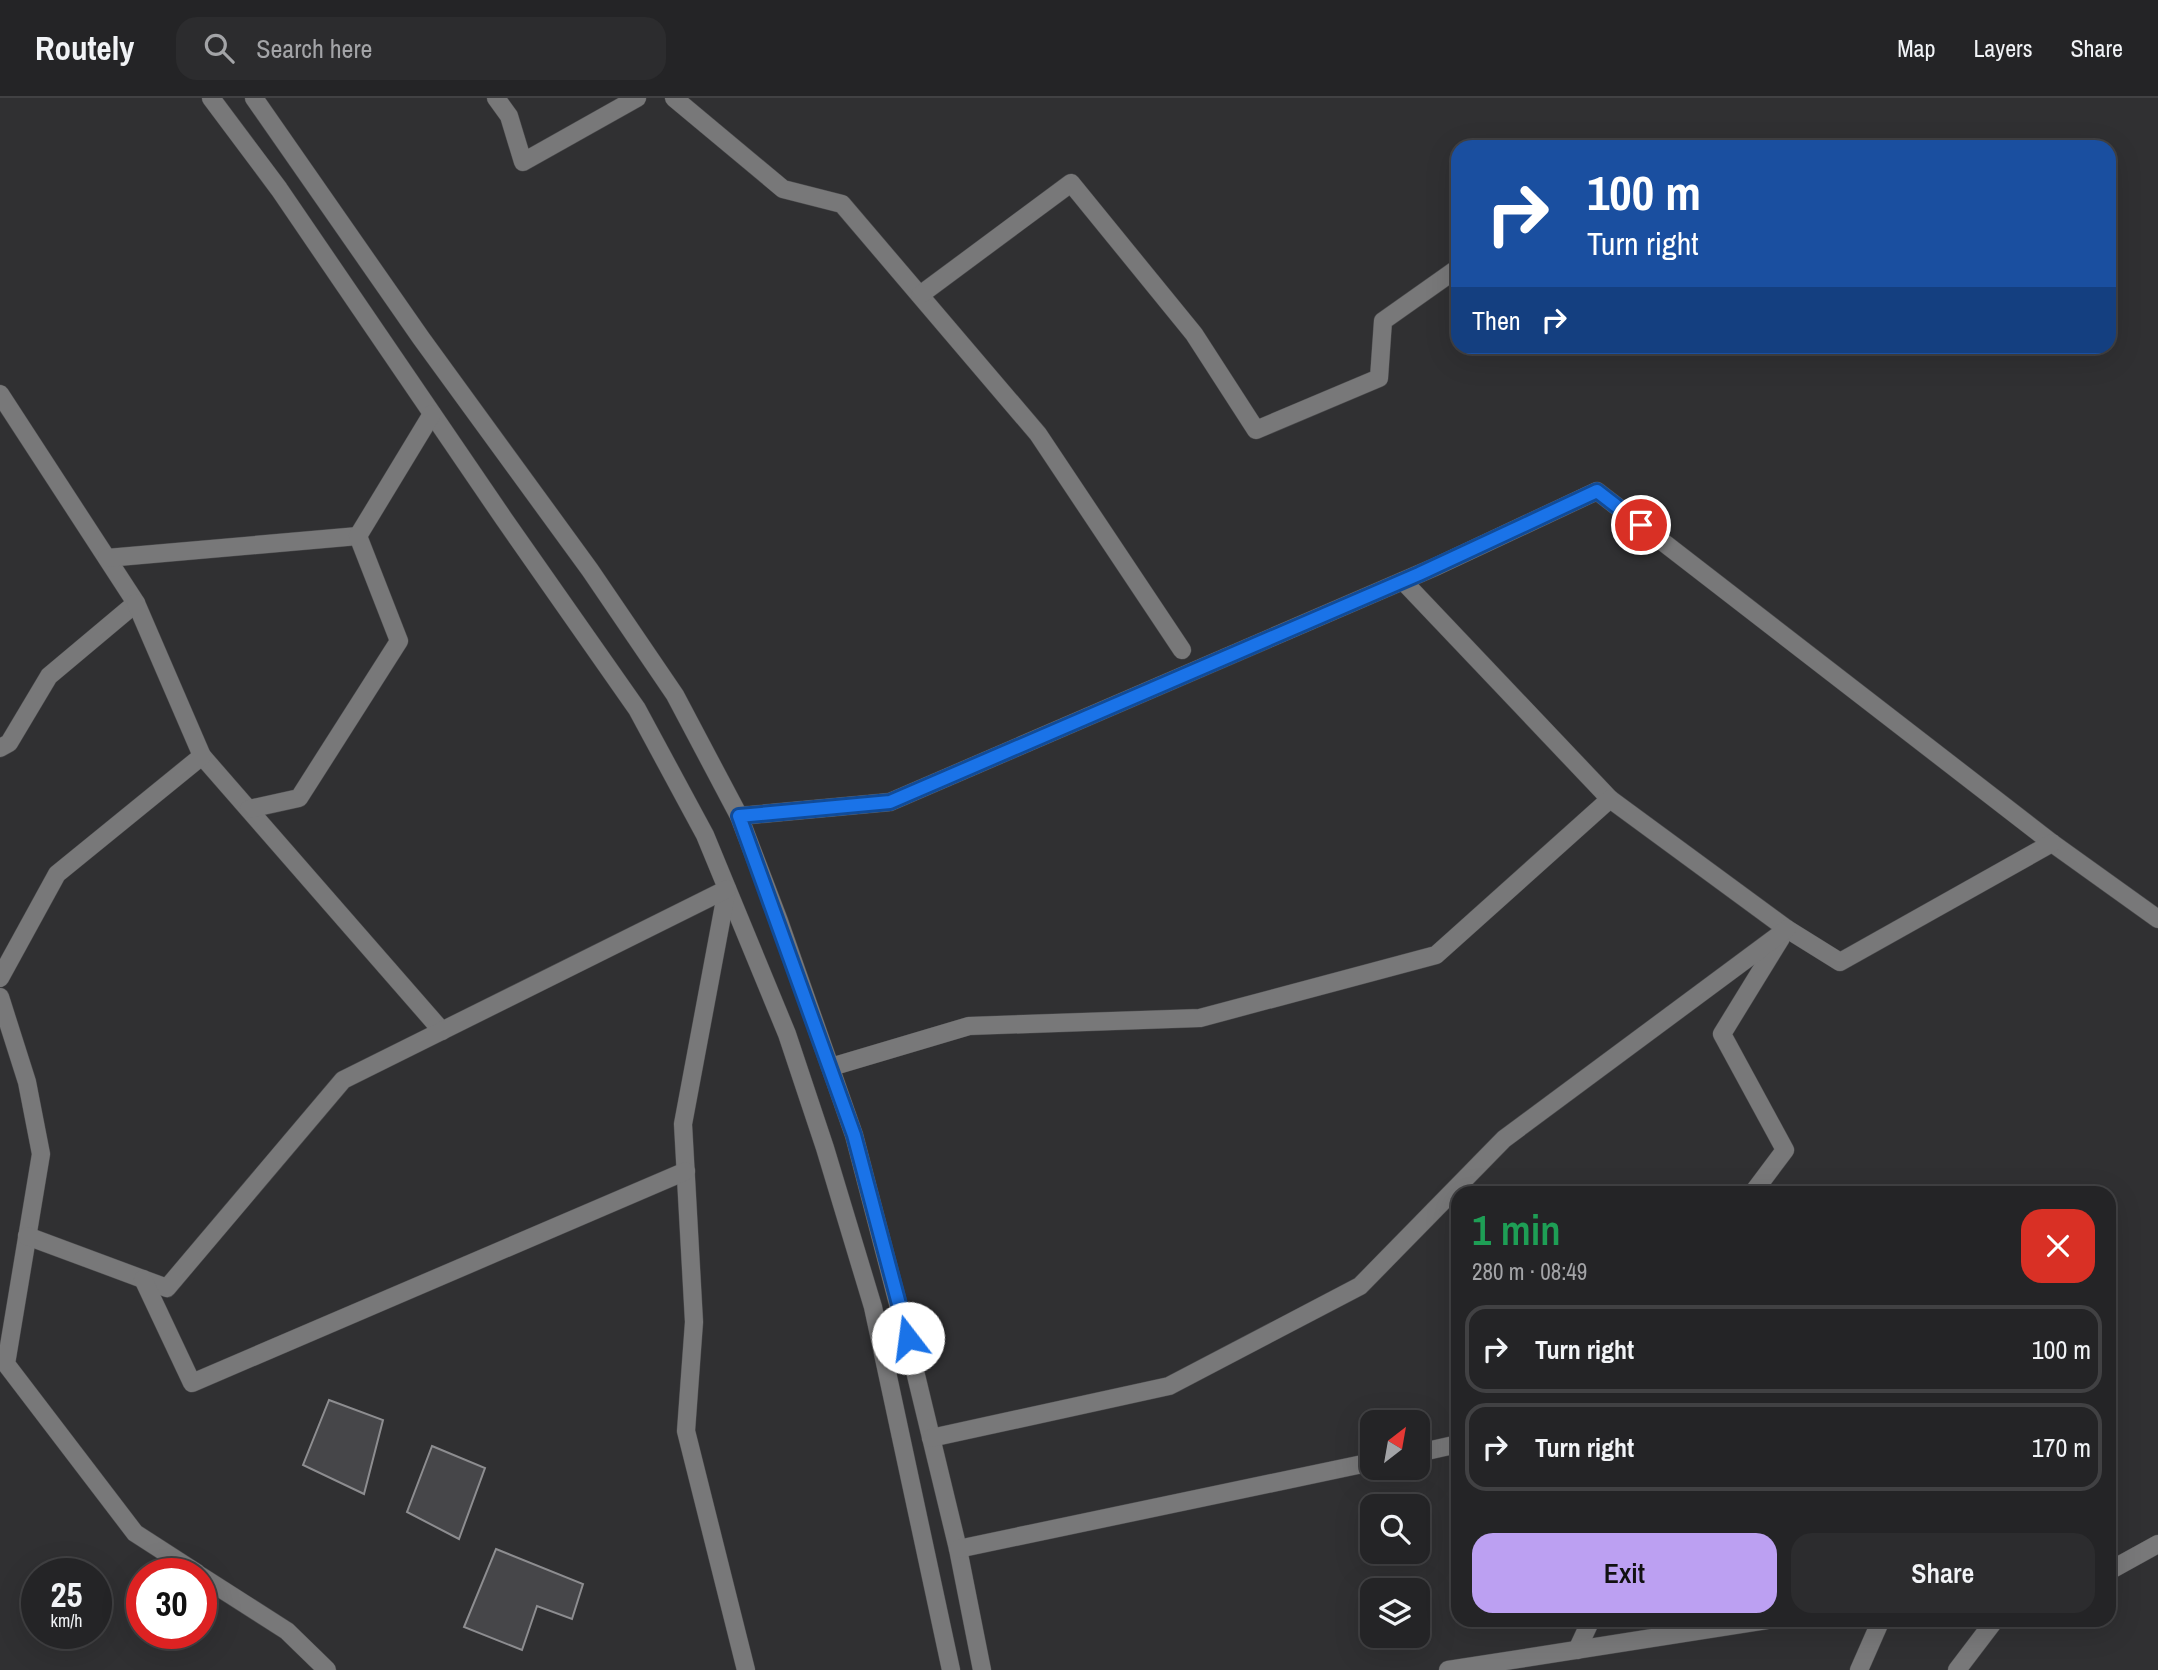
<!DOCTYPE html>
<meta charset="utf-8">
<style>
body{margin:0;font-family:"Archivo Narrow",sans-serif;background:#2c2c2e;color:#f1f3f6;height:100vh;display:flex;flex-direction:column;font-size:26px;white-space:nowrap}
*{box-sizing:border-box;margin:0}
p{font-size:23px;color:#a3a4a7}
.icon{flex:none;width:38px;height:38px;fill:none;stroke:currentColor;stroke-width:2;stroke-linecap:round;stroke-linejoin:round}
.map{position:relative;flex:1;overflow:hidden}
.details{position:absolute;left:1451px;top:1088px;width:665px;height:441px;display:flex;flex-direction:column;background:#242426;border-radius:21px;box-shadow:0 7px 28px #0002,0 0 0 2px #414143}
.details>*{flex:none}
.guide{position:absolute;left:1451px;top:42px;width:665px;height:214px;border-radius:21px;box-shadow:0 7px 28px #0002,0 0 0 2px #414143;background:#1a4fa0;color:#fff;overflow:hidden}
.needle{width:46px;rotate:31deg}
.buttons{position:absolute;left:1360px;top:1312px;display:grid;gap:14px}
.buttons a{display:grid;place-items:center;width:70px;height:70px;border-radius:14px;background:#242426;box-shadow:0 7px 28px #0002,0 0 0 2px #414143;font-size:35px}
.speed{position:absolute;left:21px;top:1460px;display:flex;gap:14px;font-size:35px;font-weight:700;text-align:center}
.speed>*{display:grid;place-content:center;width:91px;height:91px;border-radius:50%;background:#242426;box-shadow:0 7px 28px #0002,0 0 0 2px #414143;line-height:1}
.speed small{font-size:18px;font-weight:400}
.speed .limit{border:10px solid #d22;background:#fff;color:#111}
.pin{position:absolute;display:grid;place-items:center;width:60px;height:60px;color:#fff;margin:-30px;border:4px solid #fff;border-radius:50%;box-shadow:0 2px 7px #0007}
.me{position:absolute;width:77px;margin:-38px;rotate:345deg;stroke-linejoin:round;filter:drop-shadow(0 0 5px #0008)}
.turn{display:flex;align-items:center;gap:24px;height:147px;padding:0 21px;font-size:32px}
.turn .icon{width:91px;height:91px;stroke-width:2.5}
.turn b{display:block;font-size:49px;line-height:60px}
.then{display:flex;align-items:center;height:66px;padding:0 21px;background:#0003;gap:14px;font-size:26px}
.round{display:grid;place-items:center;flex:none;width:74px;height:74px;border-radius:21px;background:#2c2c2e}
.head{display:flex;align-items:center;justify-content:space-between;height:119px;padding:0 21px}
h1{font-size:42px;font-weight:600;line-height:52px;color:#1e9e55}
.button{display:flex;gap:14px;margin-top:auto;padding:14px 21px}
.button a{flex:1;height:80px;border-radius:21px;background:#bca0f2;color:#111;font-size:28px;font-weight:600;line-height:80px;text-align:center}
.button a+a{background:#2c2c2e;color:#f1f3f6}
ul{padding:0;list-style:none}
li{display:flex;align-items:center;gap:21px;height:88px;margin:0 14px 10px;padding:0 7px;border:4px solid #414143;border-radius:21px}
li div{flex:1}
li b{display:block;font-size:26px}
li em{font-style:normal}
header{display:flex;align-items:center;gap:42px;box-sizing:border-box;height:98px;padding:0 35px;background:#242426;border-bottom:2px solid #414143}
header strong{font-size:33px}
nav{display:flex;gap:38px;margin-inline-start:auto;font-size:24px}
.search{width:490px;height:63px;background:#2c2c2e;display:flex;align-items:center;gap:18px;box-sizing:border-box;padding:0 24px;border-radius:21px;color:#a3a4a7;font-size:26px}
.map>svg:first-child{display:block}
.building{fill:#464649;stroke:#8d8d90;stroke-width:2}
.lines{fill:none;stroke-linecap:round;stroke-linejoin:round}
.minor-casing{stroke:#4b4b4d;stroke-width:19}
.minor{stroke:#787879;stroke-width:18}
.route-casing{stroke:#114b97;stroke-width:18}
.route{stroke:#1a73e8;stroke-width:12}
</style>
<header>
<strong>Routely</strong>
<div class="search"><svg class="icon" aria-label="search" viewBox="0 0 24 24"><circle cx="10" cy="10" r="6"/><path d="M15 15l6 6"/></svg>Search here</div>
<nav><a>Map</a><a>Layers</a><a>Share</a></nav>
</header>
<div class="map">
<svg width="2158" height="1572" viewBox="0 0 2158 1572">
<rect width="100%" height="100%" fill="#303032"/>
<g class="building">
<path d="M329,1302L383,1322L364,1396L303,1367Z"/>
<path d="M432,1348L485,1370L459,1441L407,1414Z"/>
<path d="M496,1451L583,1486L572,1521L537,1508L522,1552L464,1529Z"/>
</g>
<g class="lines">
<g class="minor-casing">
<g id="minor">
<path d="M211,0L279,91L504,421L637,611L705,737L787,936L825,1050L873,1209L951,1572"/>
<path d="M254,0L421,240L590,472L675,597L739,718L779,823L854,1037L907,1240L958,1451L982,1572"/>
<path d="M496,0L509,18L523,64L637,0"/>
<path d="M674,0L783,91L842,106L1038,336L1182,552"/>
<path d="M920,197L1071,85L1194,236L1256,332L1379,280L1383,223L1458,170"/>
<path d="M0,296L136,505L49,578L9,645L0,650"/>
<path d="M107,460L358,438"/>
<path d="M1403,483L1610,701"/>
<path d="M202,658L442,933"/>
<path d="M249,711L299,700L399,543L358,438L432,316"/>
<path d="M739,718L890,704L1435,469L1597,393L2052,745L2158,821"/>
<path d="M727,791L683,1026L694,1224L686,1333L746,1572"/>
<path d="M0,880L57,776L202,658L136,505"/>
<path d="M0,899L27,984L41,1056L6,1266L135,1435L197,1475"/>
<path d="M831,969L969,928L1200,920L1436,857L1610,701L1787,831L1840,864L2052,745"/>
<path d="M1752,1096L1785,1052L1722,936L1781,840"/>
<path d="M27,1138L167,1190L343,982L727,791"/>
<path d="M143,1181L192,1285L686,1073"/>
<path d="M931,1340L1169,1288L1360,1188L1504,1041L1787,831"/>
<path d="M1418,1355L1458,1346"/>
<path d="M958,1451L1372,1364"/>
<path d="M2109,1473L2158,1446"/>
<path d="M201,1478L287,1533L327,1572"/>
<path d="M1577,1552L1591,1522"/>
<path d="M1448,1572L1767,1522"/>
<path d="M1859,1572L1881,1522"/>
<path d="M1957,1572L1995,1522"/>
</g>
</g>
<use href="#minor" class="minor"/>
</g>
<g class="lines">
<g class="route-casing">
<path id="route" d="M908,1240L854,1037L739,718L890,704L1419,476L1597,393L1641,427"/>
</g>
<use href="#route" class="route"/>
</g>
</svg>
<div class="buttons">
<a><svg class="needle" viewBox="-14 -14 28 28"><path d="M0-13l5 13h-10z" fill="#e53935"/><path d="M0 13l5-13h-10z" fill="#a3a4a7"/></svg></a>
<a><svg class="icon" aria-label="search" viewBox="0 0 24 24"><circle cx="10" cy="10" r="6"/><path d="M15 15l6 6"/></svg></a>
<a><svg class="icon" aria-label="layers" viewBox="0 0 24 24"><path d="M12 4l9 5-9 5-9-5zM3 14l9 5 9-5"/></svg></a>
</div>
<div class="speed"><div>25<small>km/h</small></div><div class="limit">30</div></div>
<div class="pin" style="left:1641px;top:427px;background:#d93025"><svg class="icon" aria-label="arrive" viewBox="0 0 24 24"><path d="M6 21V4h12l-3 4 3 4H6"/></svg></div>
<svg class="me" style="left:908px;top:1240px" viewBox="-20 -20 40 40"><circle r="19" fill="#fff"/><path d="M0-13L10 11 0 6-10 11z" fill="#1a73e8"/></svg>
<div class="guide">
<div class="turn"><svg class="icon" aria-label="right" viewBox="0 0 24 24"><path d="M7 20v-9h11M14 6l5 5-5 5"/></svg><div><b>100 m</b>Turn right</div></div>
<div class="then">Then<svg class="icon" aria-label="right" viewBox="0 0 24 24"><path d="M7 20v-9h11M14 6l5 5-5 5"/></svg></div>
</div>
<section class="details">
<div class="head"><div><h1>1 min</h1><p>280 m · 08:49</p></div><a class="round" style="background:#d93025;color:#fff"><svg class="icon" aria-label="close" viewBox="0 0 24 24"><path d="M6 6l12 12M18 6L6 18"/></svg></a></div>
<ul>
<li><svg class="icon" aria-label="right" viewBox="0 0 24 24"><path d="M7 20v-9h11M14 6l5 5-5 5"/></svg><div><b>Turn right</b></div><em>100 m</em></li>
<li><svg class="icon" aria-label="right" viewBox="0 0 24 24"><path d="M7 20v-9h11M14 6l5 5-5 5"/></svg><div><b>Turn right</b></div><em>170 m</em></li>
</ul>
<div class="button"><a>Exit</a><a>Share</a></div>
</section>
</div>
